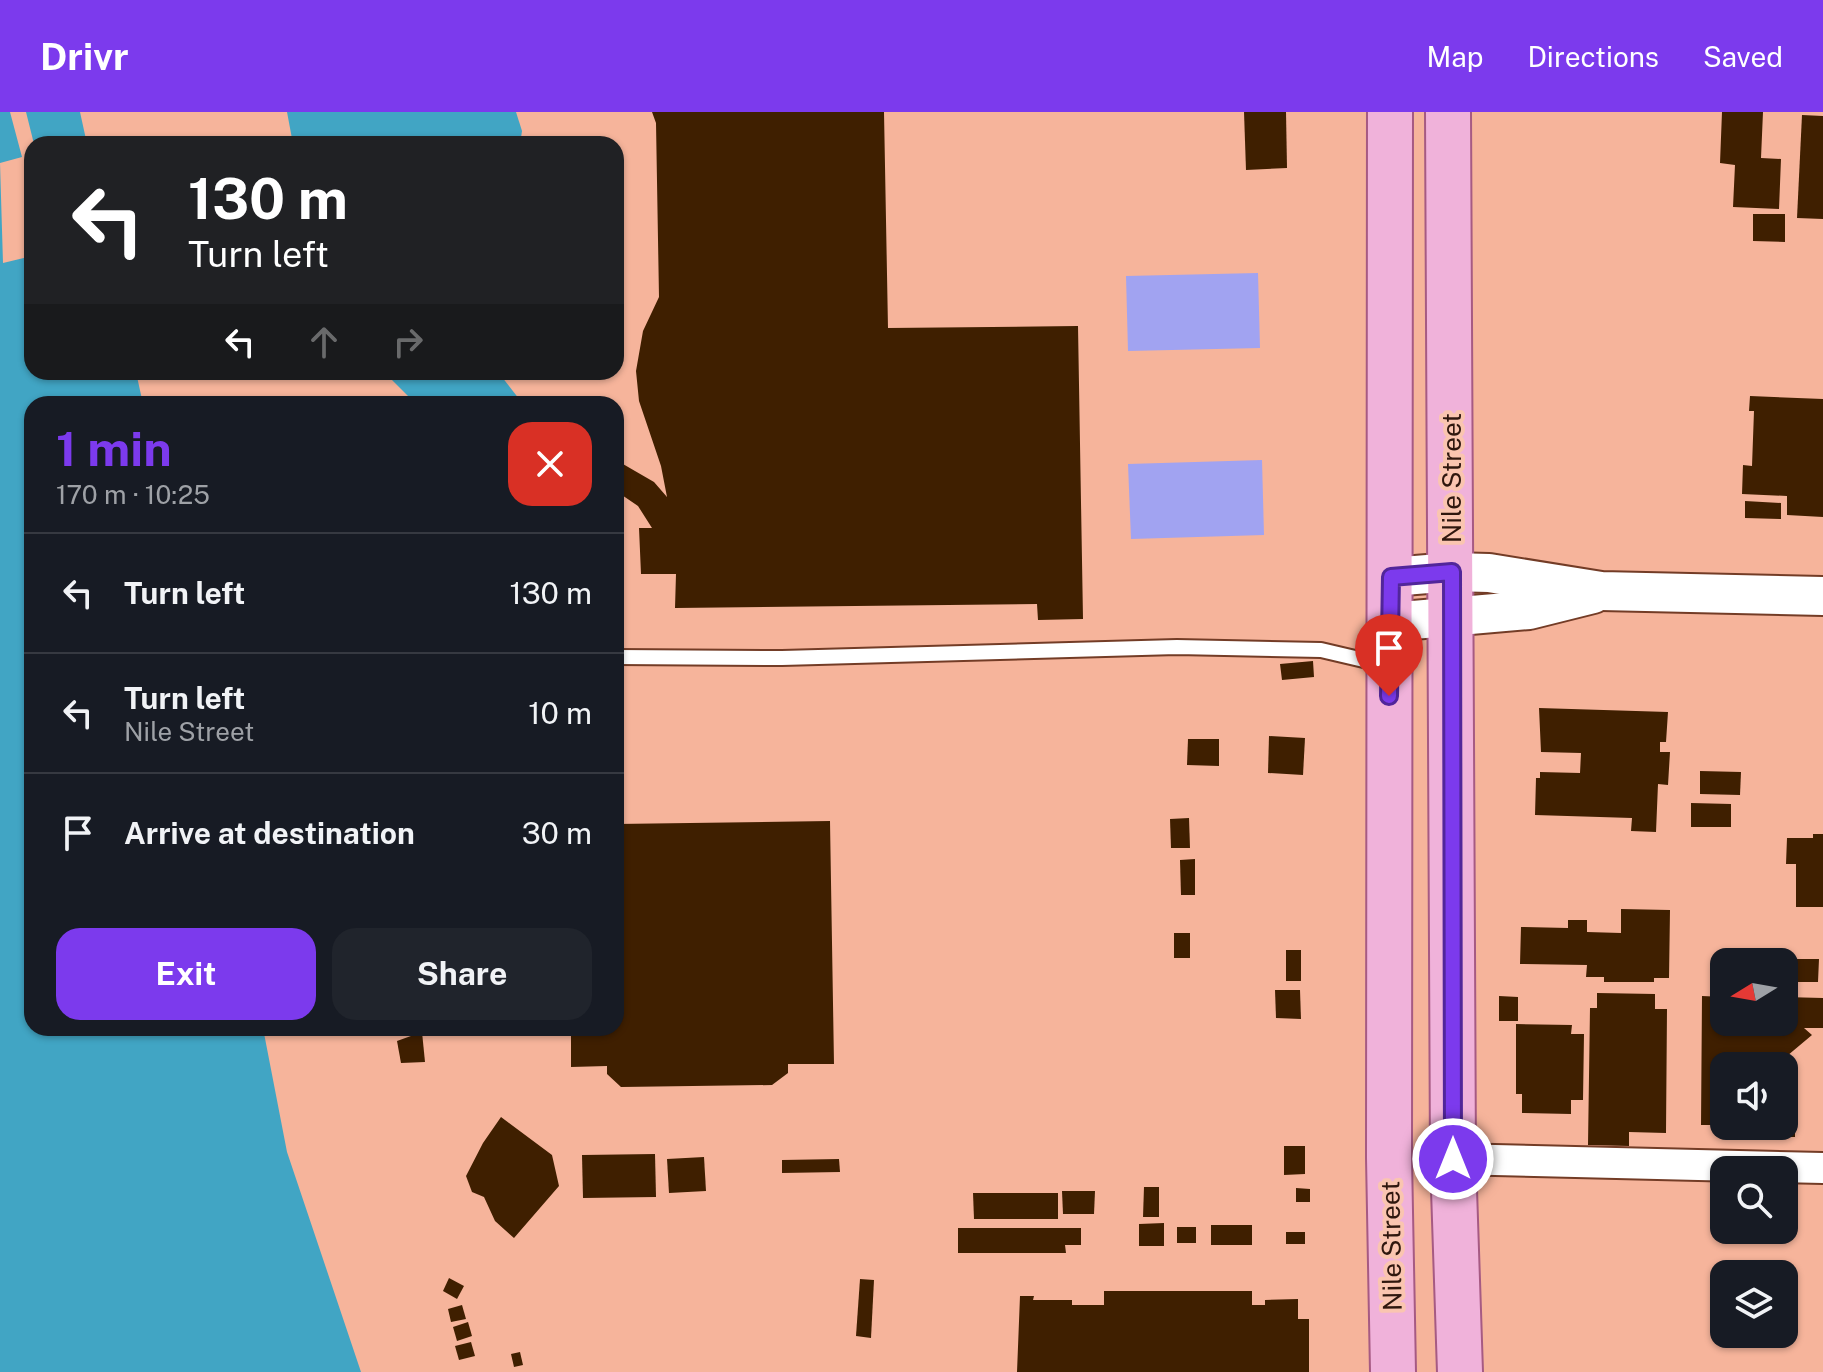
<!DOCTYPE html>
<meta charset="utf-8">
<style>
body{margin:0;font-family:"Public Sans",sans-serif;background:#20242c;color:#f1f3f6;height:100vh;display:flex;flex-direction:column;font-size:30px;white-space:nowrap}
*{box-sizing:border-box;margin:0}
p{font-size:26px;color:#9ea1a6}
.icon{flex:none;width:44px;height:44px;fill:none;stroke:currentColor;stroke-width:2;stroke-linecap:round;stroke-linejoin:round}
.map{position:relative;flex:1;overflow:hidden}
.side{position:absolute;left:24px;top:284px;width:600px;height:640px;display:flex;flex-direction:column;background:#171b24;border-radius:24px;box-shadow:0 2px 6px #0004}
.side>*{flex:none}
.top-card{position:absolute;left:24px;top:24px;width:600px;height:244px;border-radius:24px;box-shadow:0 2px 6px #0004;background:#202124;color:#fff;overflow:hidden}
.needle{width:52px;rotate:259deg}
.buttons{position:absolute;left:1710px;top:836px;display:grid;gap:16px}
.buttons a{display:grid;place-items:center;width:88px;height:88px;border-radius:16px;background:#171b24;box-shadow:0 2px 6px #0004;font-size:40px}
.pin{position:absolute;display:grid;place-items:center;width:68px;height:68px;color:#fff;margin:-82px -34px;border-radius:50% 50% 50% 0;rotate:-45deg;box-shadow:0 0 8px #0007}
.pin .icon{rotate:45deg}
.me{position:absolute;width:88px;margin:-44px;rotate:0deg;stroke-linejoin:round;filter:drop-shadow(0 0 6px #0008)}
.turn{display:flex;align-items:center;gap:28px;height:168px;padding:0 32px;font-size:36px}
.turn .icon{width:104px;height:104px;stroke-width:2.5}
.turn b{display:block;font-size:56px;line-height:68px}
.lanes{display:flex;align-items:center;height:76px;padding:0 32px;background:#0003;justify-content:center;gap:40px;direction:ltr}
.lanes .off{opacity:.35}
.round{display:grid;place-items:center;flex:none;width:84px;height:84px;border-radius:24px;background:#20242c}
.head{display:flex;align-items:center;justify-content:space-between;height:136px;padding:0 32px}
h1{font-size:48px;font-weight:700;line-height:60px;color:#7c3aed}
.button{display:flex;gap:16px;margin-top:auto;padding:16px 32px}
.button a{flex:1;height:92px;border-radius:24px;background:#7c3aed;color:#fff;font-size:32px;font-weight:700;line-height:92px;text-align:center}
.button a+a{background:#20242c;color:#f1f3f6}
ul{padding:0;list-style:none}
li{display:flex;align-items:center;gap:24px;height:120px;padding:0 32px;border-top:2px solid #363941}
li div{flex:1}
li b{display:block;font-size:30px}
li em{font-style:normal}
header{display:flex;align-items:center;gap:48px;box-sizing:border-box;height:112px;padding:0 40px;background:#7c3aed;color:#fff}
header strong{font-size:38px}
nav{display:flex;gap:44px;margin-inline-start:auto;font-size:28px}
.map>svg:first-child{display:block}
.green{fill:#a1a3f1}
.water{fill:#41a5c4}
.pier{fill:#f6b49b}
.building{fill:#3f1f00}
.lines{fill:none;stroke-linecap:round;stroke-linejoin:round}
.service-casing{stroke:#733c26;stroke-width:18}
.minor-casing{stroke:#733c26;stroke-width:34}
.tertiary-casing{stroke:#733c26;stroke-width:42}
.primary-casing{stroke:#a65a83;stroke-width:48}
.service{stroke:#fff;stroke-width:14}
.minor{stroke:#fff;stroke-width:30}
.tertiary{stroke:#fff;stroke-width:38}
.primary{stroke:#f0b2da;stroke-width:44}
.route-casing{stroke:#51269a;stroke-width:20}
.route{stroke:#7c3aed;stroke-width:14}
.labels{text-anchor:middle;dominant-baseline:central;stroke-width:8;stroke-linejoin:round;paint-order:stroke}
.street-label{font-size:26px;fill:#2f170e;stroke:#fac5b0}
</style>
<header>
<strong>Drivr</strong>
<nav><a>Map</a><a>Directions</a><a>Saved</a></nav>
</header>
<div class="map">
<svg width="1823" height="1260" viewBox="0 0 1823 1260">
<rect width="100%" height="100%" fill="#f6b49b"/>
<g class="green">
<path d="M1258,161L1260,236L1128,239L1126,164Z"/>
<path d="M1262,348L1264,423L1131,427L1128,352Z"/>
</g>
<g class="water">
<path d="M0,0H80L87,32H32V260H136L143,292H32V916H263L287,1040L361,1260H0Z"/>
<path d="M287,0H516L522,19L520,32H293Z"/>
<path d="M384,260H498L523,292H416Z"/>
</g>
<path class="pier" d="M10,0H26L34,32L32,144L3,151L0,51L22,45Z"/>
<g class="building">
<path d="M652,0H884L888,216L1078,214L1083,507L1038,508L1037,492L675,496L676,462H641L639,416H652L638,394L616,379V348L654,370L667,385L661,354L639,289L636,259L643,219L659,185L656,11Z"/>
<path d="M1244,0H1286L1287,56L1246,58Z"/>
<path d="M1722,0H1763L1761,46L1781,47L1779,97L1733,95L1735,53L1720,51Z"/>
<path d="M1802,3L1823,4V107L1797,106Z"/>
<path d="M1753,102H1785V130L1753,129Z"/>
<path d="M1750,284L1823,287V405L1787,403V384L1742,382L1743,353L1752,354L1754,299H1749Z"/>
<path d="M1745,389L1781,391V407L1745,406Z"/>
<path d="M1313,549L1314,565L1282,568L1280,552Z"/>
<path d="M1539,596L1668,600L1666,630H1660V640H1670L1668,673L1658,672L1656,720L1631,719L1632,706L1535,703L1536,666H1540V660L1580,661L1581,641L1541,640Z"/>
<path d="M1269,624L1305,626L1303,663L1268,661Z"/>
<path d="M1188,627H1219V654L1187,653Z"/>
<path d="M1700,659L1741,660L1740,683L1700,682Z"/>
<path d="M1691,691L1731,692V715H1691Z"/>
<path d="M1189,706L1190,736H1171L1170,707Z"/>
<path d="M830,709L834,952H788V961L772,973L621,975L607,962V954L571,955V916H616V712Z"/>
<path d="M1813,722H1823V795H1796V752H1786L1787,726H1813Z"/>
<path d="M1195,747V783H1181L1180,748Z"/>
<path d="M1621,797L1670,798L1669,866H1654V870H1604V865H1586L1587,853L1520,852L1521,815L1568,816V808H1587V820L1621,821Z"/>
<rect x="1174" y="821" width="16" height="25"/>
<rect x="1286" y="838" width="15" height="31"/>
<path d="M1748,847H1819L1818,870H1784V850H1748Z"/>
<path d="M1275,878H1300L1301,907L1276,906Z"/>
<path d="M1597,881L1655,882V897H1667L1666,1021L1629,1020V1034L1588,1033L1590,896H1597Z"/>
<path d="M1499,884L1518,885V909H1499Z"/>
<path d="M1702,884L1724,885V910H1784V885L1823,886V916H1804L1812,923L1781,949V954H1724V1013H1701Z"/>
<path d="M1516,912L1572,913L1571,922H1584L1583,988H1571V1002L1522,1001V982H1516Z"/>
<path d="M422,920L425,950L401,951L397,929Z"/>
<path d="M1784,972H1795V1025H1757V1014H1784Z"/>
<path d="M501,1005L552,1043L559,1074L514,1126L495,1109L484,1085L472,1080L466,1064L483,1031Z"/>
<path d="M1284,1034H1305V1062L1284,1063Z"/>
<path d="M655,1042L656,1085L583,1086L582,1043Z"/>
<path d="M704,1045L706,1079L669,1081L667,1047Z"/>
<path d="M839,1047L840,1060L782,1061V1048Z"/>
<path d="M1144,1075H1159V1105H1143Z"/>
<path d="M1296,1076L1310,1077V1090H1296Z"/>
<path d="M1062,1079H1095L1094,1102H1063Z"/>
<path d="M973,1081H1058V1107H974Z"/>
<path d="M1164,1111V1134H1139V1112Z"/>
<rect x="1211" y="1113" width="41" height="20"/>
<rect x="1177" y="1115" width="19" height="16"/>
<path d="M958,1116H1081V1133H1065L1066,1141H958Z"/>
<rect x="1286" y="1120" width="19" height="12"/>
<path d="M449,1166L464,1174L457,1187L443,1179Z"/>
<path d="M860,1167L874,1168L871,1226L856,1224Z"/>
<path d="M1104,1179H1252V1193H1265V1188L1298,1187V1207H1309V1260H1017L1020,1184H1034L1033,1188H1072V1193H1104Z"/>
<path d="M462,1193L466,1207L451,1210L448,1197Z"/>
<path d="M468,1210L472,1224L457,1229L453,1215Z"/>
<path d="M471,1230L475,1244L459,1248L455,1234Z"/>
<path d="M520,1240L523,1253L514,1255L511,1242Z"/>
</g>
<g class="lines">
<g class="service-casing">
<path id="service" d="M616,545L782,546L1177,535L1321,538L1385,553"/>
</g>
<g class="minor-casing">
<path id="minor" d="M1453,1047L1823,1056"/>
</g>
<g class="tertiary-casing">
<g id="tertiary">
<path d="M1391,465L1452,460L1489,461L1601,479L1823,484"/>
<path d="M1390,510L1529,498L1593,482"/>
</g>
</g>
<g class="primary-casing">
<g id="primary">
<path d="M1390,0L1389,1046L1393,1260"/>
<path d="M1448,0L1453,1047L1460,1260"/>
</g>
</g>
<use href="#service" class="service"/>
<use href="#minor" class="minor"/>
<use href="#tertiary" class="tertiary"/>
<use href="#primary" class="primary"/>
</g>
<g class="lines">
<g class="route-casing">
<path id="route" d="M1389,584L1391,465L1452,460L1453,1047"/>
</g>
<use href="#route" class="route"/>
</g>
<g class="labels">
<g class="street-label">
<text transform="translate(1451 366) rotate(-90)">Nile Street</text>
<text transform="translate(1391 1134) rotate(-91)">Nile Street</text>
</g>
</g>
</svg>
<div class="buttons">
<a><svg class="needle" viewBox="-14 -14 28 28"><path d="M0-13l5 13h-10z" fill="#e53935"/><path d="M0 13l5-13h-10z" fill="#9ea1a6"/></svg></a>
<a><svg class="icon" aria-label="sound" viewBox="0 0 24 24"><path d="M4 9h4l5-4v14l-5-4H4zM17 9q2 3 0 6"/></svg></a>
<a><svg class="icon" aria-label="search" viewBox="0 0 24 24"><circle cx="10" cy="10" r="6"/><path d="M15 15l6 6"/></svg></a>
<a><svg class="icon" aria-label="layers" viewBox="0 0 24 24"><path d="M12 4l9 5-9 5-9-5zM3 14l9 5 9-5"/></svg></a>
</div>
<div class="pin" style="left:1389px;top:584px;background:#d93025"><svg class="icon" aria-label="arrive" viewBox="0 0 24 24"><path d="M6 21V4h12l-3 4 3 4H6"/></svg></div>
<svg class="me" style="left:1453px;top:1047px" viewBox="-20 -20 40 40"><circle r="17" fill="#7c3aed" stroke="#fff" stroke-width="3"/><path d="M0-11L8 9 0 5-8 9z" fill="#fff"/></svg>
<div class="top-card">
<div class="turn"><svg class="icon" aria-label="left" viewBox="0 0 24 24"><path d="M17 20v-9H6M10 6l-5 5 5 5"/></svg><div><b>130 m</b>Turn left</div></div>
<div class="lanes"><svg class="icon" aria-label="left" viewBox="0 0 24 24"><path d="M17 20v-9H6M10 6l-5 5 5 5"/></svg><svg class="icon off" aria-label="ahead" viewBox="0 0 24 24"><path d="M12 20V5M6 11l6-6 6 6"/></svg><svg class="icon off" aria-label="right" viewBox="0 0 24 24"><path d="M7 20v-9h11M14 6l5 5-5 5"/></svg></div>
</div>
<section class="side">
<div class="head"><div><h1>1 min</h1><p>170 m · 10:25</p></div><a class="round" style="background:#d93025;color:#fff"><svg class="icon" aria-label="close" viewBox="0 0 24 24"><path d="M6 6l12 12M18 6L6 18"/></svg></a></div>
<ul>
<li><svg class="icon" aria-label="left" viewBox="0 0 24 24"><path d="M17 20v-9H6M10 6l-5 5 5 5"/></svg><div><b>Turn left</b></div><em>130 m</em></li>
<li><svg class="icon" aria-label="left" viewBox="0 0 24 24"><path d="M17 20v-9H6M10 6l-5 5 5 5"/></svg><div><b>Turn left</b><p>Nile Street</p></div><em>10 m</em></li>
<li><svg class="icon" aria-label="arrive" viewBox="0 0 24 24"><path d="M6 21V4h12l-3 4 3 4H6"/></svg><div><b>Arrive at destination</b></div><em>30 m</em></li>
</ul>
<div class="button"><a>Exit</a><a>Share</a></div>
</section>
</div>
